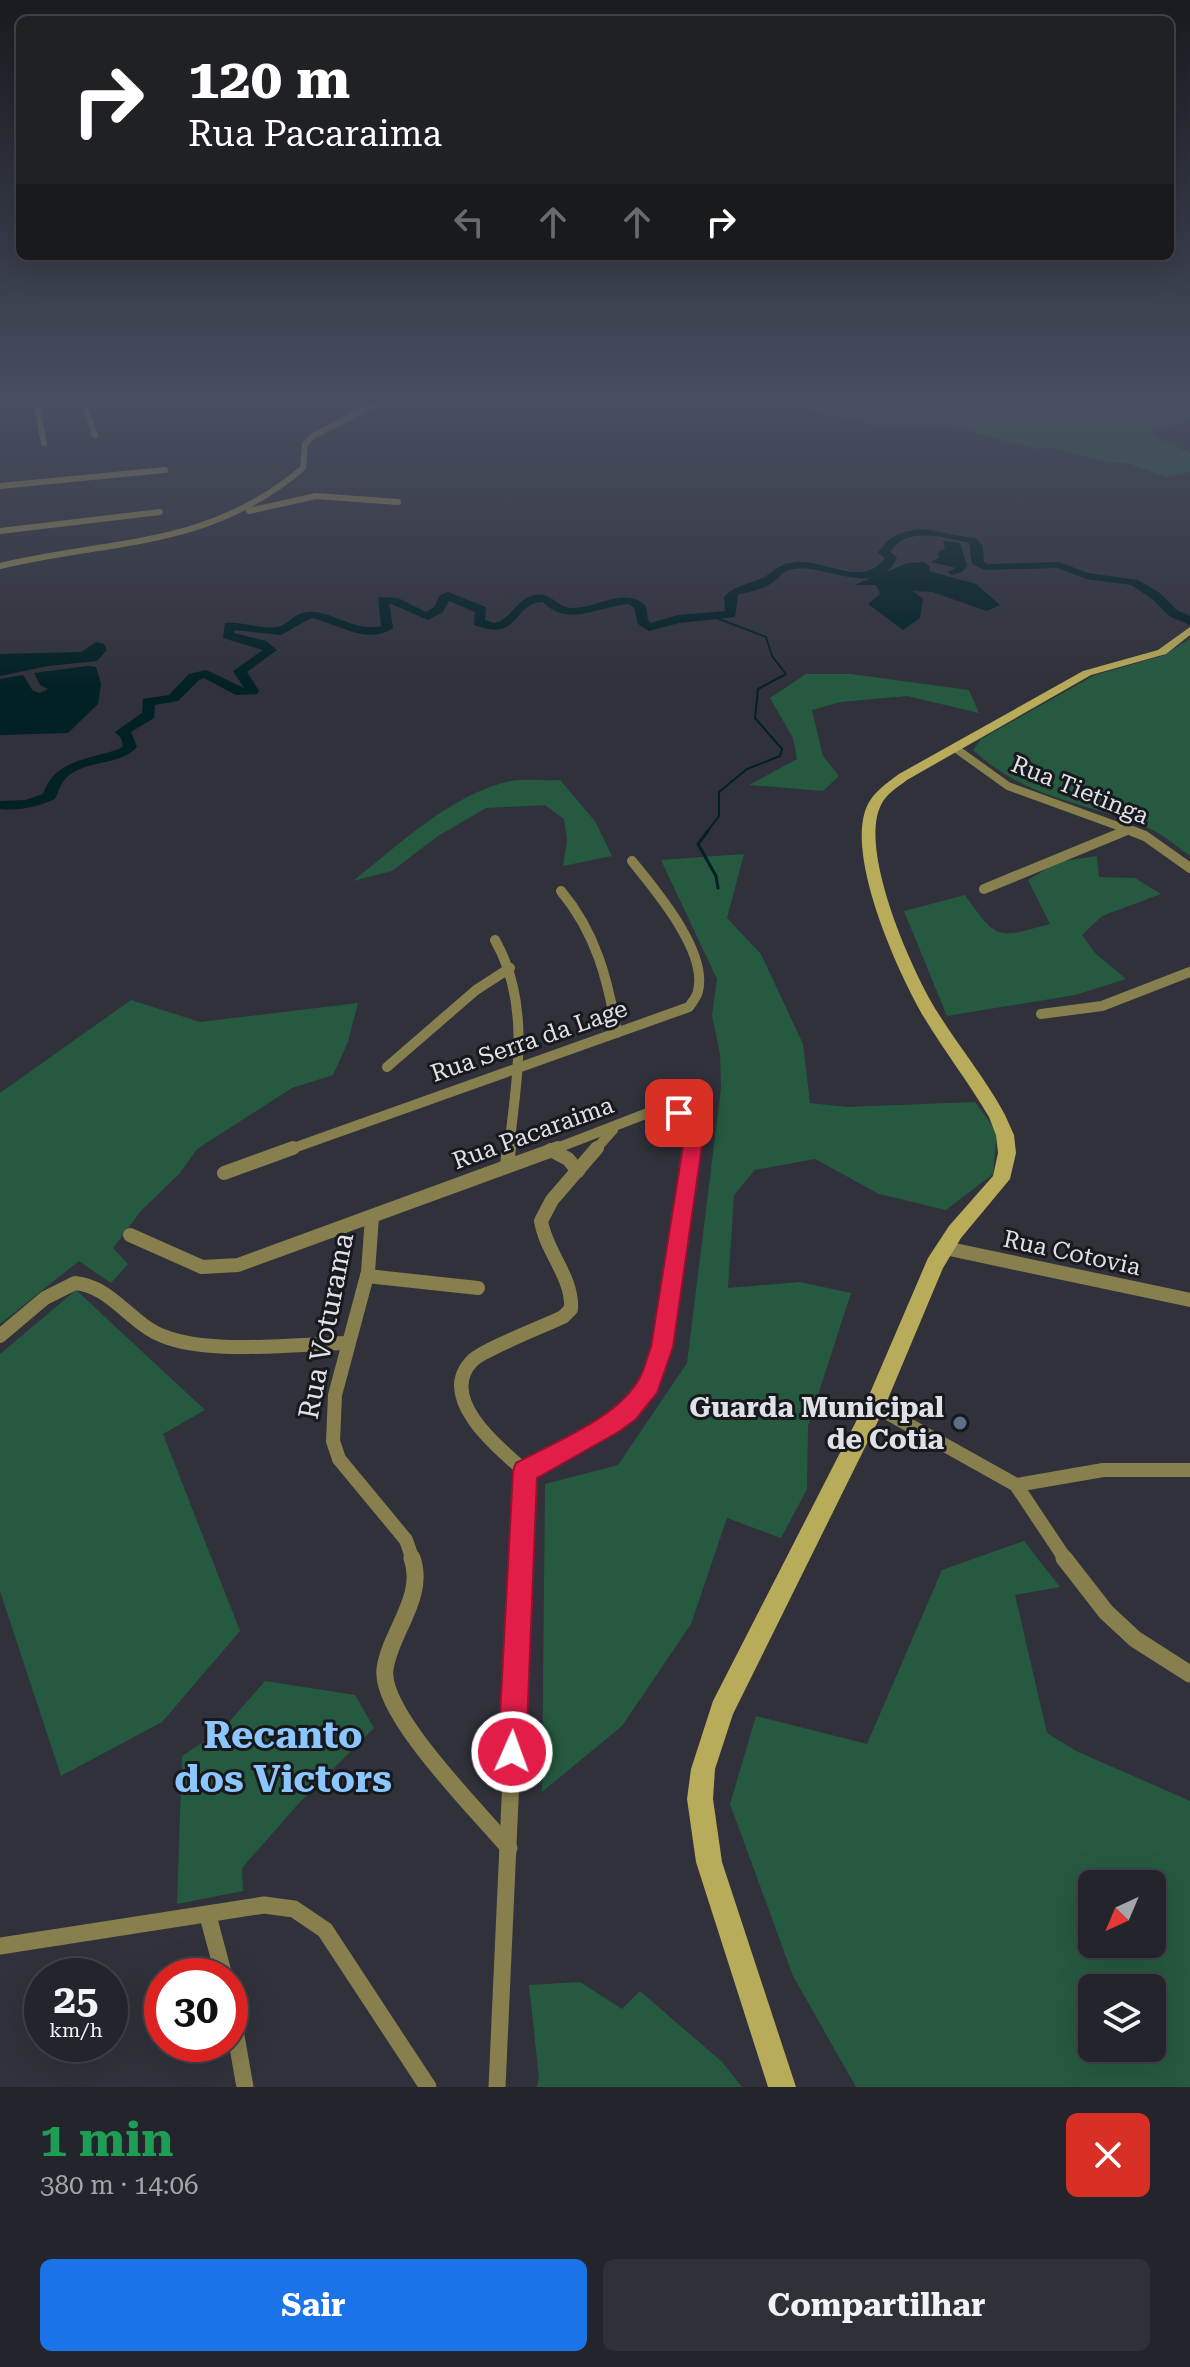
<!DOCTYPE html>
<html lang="pt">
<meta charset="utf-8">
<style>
body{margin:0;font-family:"Roboto Serif",serif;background:#303138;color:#f1f3f6;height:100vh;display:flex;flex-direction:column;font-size:30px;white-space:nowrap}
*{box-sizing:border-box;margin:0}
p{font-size:26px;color:#a3a5a9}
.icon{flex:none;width:44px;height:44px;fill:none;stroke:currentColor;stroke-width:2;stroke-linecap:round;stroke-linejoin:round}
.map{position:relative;height:2087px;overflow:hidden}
.side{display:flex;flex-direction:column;background:#24252c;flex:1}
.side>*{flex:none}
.hud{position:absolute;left:16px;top:16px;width:1158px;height:244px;border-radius:12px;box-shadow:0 8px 32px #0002,0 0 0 2px #414248;background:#202124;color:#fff;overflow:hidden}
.needle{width:52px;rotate:224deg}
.buttons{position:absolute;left:1078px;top:1870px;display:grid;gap:16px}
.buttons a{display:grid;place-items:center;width:88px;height:88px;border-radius:12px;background:#24252c;box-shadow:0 8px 32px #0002,0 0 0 2px #414248;font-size:40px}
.speed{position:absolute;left:24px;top:1958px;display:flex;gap:16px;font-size:40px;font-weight:700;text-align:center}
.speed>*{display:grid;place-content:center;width:104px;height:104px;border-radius:50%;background:#24252c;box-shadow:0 8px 32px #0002,0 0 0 2px #414248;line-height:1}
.speed small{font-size:20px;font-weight:400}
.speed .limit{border:12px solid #d22;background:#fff;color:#111}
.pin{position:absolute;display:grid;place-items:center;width:68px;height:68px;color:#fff;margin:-34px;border-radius:16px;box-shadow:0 4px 12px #0006}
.me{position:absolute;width:88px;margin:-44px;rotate:2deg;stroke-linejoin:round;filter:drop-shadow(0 0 6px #0008)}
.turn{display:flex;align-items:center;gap:28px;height:168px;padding:0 40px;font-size:36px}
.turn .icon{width:104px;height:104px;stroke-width:2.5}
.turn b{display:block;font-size:56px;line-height:68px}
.lanes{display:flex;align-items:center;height:76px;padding:0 40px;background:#0003;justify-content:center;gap:40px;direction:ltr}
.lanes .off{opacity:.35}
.round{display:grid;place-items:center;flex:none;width:84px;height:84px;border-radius:12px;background:#303138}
.summary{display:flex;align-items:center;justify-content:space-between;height:136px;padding:0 40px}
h1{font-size:48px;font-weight:700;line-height:60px;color:#1e9e55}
.action{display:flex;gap:16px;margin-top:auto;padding:16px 40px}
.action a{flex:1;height:92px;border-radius:12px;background:#1a73e8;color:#fff;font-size:32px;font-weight:700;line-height:92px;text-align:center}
.action a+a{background:#303138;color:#f1f3f6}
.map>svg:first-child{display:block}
.green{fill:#255a40;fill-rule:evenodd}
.water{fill:#022125}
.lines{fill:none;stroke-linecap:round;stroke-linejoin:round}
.stream-far1{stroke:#022125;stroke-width:2}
.stream{stroke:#022125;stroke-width:3}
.river{fill:#022125;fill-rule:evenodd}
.minor-far4{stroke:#877f4e;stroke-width:6}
.minor-far3{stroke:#877f4e;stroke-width:8}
.minor-far2{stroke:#877f4e;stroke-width:10}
.minor-far1{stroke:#877f4e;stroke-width:14}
.minor{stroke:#877f4e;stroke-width:17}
.secondary{fill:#b8ab59;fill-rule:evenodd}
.route{fill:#e11d48;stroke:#92132f;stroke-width:2}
.service-dot{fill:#5c6f8a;stroke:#18191d;stroke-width:3}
.labels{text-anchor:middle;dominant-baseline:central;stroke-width:6;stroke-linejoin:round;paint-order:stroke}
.street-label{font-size:24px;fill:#e0e1e7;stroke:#18191d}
.near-street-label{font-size:28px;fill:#e0e1e7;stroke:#18191d}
.near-poi-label{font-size:28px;font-weight:bold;fill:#e0e1e7;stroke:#18191d;text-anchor:end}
.near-district-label{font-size:38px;font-weight:bold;fill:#8cc6fe;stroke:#18191d}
</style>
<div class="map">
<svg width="1190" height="2087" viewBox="0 0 1190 2087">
<rect width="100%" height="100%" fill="#30313a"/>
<g class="green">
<path d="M743,397H1190V419L1149,434L1190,453V472L1166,477L1127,463H1110L1050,447L1037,449L948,425H876Z"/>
<path d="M1190,639V856C1177,847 1163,834 1148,828C1084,801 1027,800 973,750L981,739L1095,675L1162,656Z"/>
<path d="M806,674H851L969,690L979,713L907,696L841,702L812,710L823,756L839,776L823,791L749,785L797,759L793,738L770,698Z"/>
<path d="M560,780L595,821L612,856L563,866L567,840L564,819L545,805L486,808L438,836L392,871L353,881C400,844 450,795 510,781C525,778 544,781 560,780Z"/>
<path d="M744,854L727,918L761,954L803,1044L810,1103L846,1107L975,1102L997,1132L993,1174L946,1210L879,1194L815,1159L755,1170L734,1195L728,1288L800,1282L851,1293L808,1426L807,1489L781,1538L727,1518L691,1624L622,1726L542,1792L545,1484L618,1465L687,1363L721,1088L720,1054L712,1015L717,979L661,860Z"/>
<path d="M1097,856L1099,877L1135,878L1161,894L1102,916L1082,935L1095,953L1126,979L1075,995L947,1016L904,911L965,895C998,942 997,938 1050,924L1028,880L1058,862Z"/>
<path d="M131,1000L200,1022L358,1003L348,1042L333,1075L292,1088L197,1149L180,1173L140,1212L113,1248L128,1264L111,1283L79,1261L0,1324V1093Z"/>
<path d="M76,1290L205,1410L163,1434L240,1631L162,1722L61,1776L0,1591V1354Z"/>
<path d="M1024,1541L1060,1587L1015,1595L1047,1733L1076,1751L1190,1801V2087H856L793,1976L730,1804L756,1716L867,1744L942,1570ZM1092,1884H1152V1944H1092ZM1092,1988H1152V2048H1092Z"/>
<path d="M265,1681L355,1695L374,1728L300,1802L242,1868L243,1891L177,1904L182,1756L223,1729Z"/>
<path d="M580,1982L622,2009L640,1991L722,2062L742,2087H537L539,2078L529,1985Z"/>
</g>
<g class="water">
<path d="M943,541L960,543L967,566L962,572L952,575L947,572L956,568L931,562L939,558L938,552L945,549Z"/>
<path d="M923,562L930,566L929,571L976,584L1000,605L987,611L932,592L913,591L923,599L920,618L903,630L868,604L880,594L876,585H854L908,563Z"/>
<path d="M96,642L104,644L107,650L97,661L48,666L0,676V654L81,652Z"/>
<path d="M88,666L96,667L101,684L98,704L68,733L0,735V679L23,675L33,691L40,693L48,689L40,685L34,673Z"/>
</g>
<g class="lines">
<path class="stream-far1" d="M706,833L719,816V792L747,769L780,756L782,749L755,718L758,689L786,674L772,656L766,637L714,617"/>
<path class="stream" d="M708,831L698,844L716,876L718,888"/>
<path class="river" d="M923,529L977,539L983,546L984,562L987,564L1059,562L1088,573L1138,580L1160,593L1177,610L1190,616V625L1169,616L1152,599L1131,585L1086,579L1058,568L985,570L972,564L969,543C945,537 905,526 890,552L897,557C878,601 824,563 793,569C782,571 782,576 773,582C765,589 749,592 738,595L735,617L679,623L649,631L638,624L634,608L629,604C599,606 568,628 543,602C511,603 522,643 474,625L475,612L449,601L443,612L428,620L389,603L393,628C366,646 338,623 311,618L281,635L234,630V633L266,641L277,650L247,672L259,691L257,694L236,695L204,678L199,680L178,701L155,705L154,718L131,732L137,747C118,768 80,758 63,782C59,787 58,794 55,799C37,807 19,811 0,809V801L25,800L43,794C54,760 90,759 119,749L123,746L121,738L115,732L142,713L143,699L169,695L189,674L206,670L244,688L233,671L263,650L223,638L225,623C240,621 268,631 281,626C293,620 298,610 314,612C337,614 356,632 381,626L378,597L398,598L426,612L434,607L440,595L448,592L486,607L485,620L494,623C512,619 515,600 534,595C552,591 557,609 574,608C598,607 626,586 646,606L648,620L651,623L678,615L725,611L724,597C732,587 746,585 757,580C773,575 775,564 796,562C824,559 863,589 885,558L878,553C889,535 902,531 923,529Z"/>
<g class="minor-far4">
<path d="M35,397L44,443"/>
<path d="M81,397L95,435"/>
<path d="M0,486L165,470"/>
<path d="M249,511L316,496L398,502"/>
<path d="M0,531L160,512"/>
<path d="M0,566C112,539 208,549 303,468L305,444L313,436L389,397"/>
</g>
<g class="minor-far3">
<path d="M955,748L1008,786L1137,833"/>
<path d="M1120,833L1128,830"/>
</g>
<g class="minor-far2">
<path d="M1132,831L1145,836L1190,868"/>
<path d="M984,889L1125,831"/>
<path d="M561,891C596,933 608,980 617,1033"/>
<path d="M495,940C532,1005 516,1079 509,1150"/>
<path d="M1041,1014L1102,1006L1190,972"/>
<path d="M387,1067L476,990L510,968"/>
<path d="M288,1150L689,1007C692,1002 697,997 698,991C708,951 655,890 632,861"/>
<path d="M552,1150L653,1111L679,1113L692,1126V1150"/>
<path d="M595,1150L613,1130"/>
</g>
<g class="minor-far1">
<path d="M551,1150L568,1159L578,1171"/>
<path d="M507,1165L509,1148"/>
<path d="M224,1173L293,1148"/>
<path d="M372,1217L368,1272L335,1395L333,1441L339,1459L406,1540L413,1560"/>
<path d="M130,1235L202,1267L238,1265L558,1148"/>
<path d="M945,1248L1190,1300"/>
<path d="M367,1276L478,1288"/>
<path d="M0,1336L45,1298L75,1283C111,1286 131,1324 163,1336C209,1355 296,1344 346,1343"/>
<path d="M875,1406L1016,1485L1066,1560"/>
<path d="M525,1471L612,1423L649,1385L662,1347L693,1148"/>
<path d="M525,1471C499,1449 435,1397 473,1360C485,1349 544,1326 563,1317L571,1309C573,1277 546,1252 541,1221L552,1200L597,1148"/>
<path d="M1016,1485L1103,1470H1190"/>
<path d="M521,1560L525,1471"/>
</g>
<g class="minor">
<path d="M412,1558C426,1597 390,1632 385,1669C379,1713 479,1812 509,1848"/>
<path d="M1064,1558L1106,1612L1135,1639L1190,1674"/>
<path d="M208,1916L224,1976"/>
<path d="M0,1946L264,1905L294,1909L325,1930L428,2087"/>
<path d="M230,2002L245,2087"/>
<path d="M497,2087L521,1558"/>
</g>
<path class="secondary" d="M1190,627V635L1166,654L1091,675L907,780C898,787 886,794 881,805C858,850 912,972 938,1013C959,1047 986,1079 1005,1115L1014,1135L1016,1153L1010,1179L961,1238L943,1268L882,1413L733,1714L715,1769L713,1799L722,1862L796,2087H768L696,1862L687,1799L691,1769L713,1701L867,1400L928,1258L949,1226L993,1176L998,1153L996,1135L989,1117C969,1083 945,1052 925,1019C899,975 843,853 868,804C875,791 887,783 899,774L1083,671L1158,650Z"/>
</g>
<linearGradient id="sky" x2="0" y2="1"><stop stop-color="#1a1b20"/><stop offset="0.58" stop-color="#484e60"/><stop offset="1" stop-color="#484e60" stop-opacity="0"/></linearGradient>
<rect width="1190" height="689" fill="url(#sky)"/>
<path class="route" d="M679,1105L699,1121L702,1146L673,1347L657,1393L636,1419L620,1431L537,1478L526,1752L522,1762L512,1766L502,1762L498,1752L513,1471L516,1463C554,1442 620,1417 640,1377C645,1368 647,1357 651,1347L683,1146L682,1129L669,1113L672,1108Z"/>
<circle class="service-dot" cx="960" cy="1423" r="8"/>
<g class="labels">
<g class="street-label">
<text transform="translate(1080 790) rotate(22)">Rua Tietinga</text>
<text transform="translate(529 1041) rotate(-19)">Rua Serra da Lage</text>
<text transform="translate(533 1133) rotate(-20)">Rua Pacaraima</text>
<text transform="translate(1072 1253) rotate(12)">Rua Cotovia</text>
</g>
<g class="near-street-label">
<text transform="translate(326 1326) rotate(-79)">Rua Voturama</text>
</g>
<g class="near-poi-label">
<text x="944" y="1407">Guarda Municipal<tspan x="944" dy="32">de Cotia</tspan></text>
</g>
<g class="near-district-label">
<text x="283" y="1735">Recanto<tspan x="283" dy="44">dos Victors</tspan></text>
</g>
</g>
</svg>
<div class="buttons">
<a><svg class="needle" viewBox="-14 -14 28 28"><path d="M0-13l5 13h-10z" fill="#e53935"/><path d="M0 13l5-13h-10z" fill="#a3a5a9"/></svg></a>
<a><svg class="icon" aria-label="layers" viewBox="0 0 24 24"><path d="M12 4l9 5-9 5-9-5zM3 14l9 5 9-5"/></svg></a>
</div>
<div class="speed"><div>25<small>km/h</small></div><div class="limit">30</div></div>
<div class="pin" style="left:679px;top:1113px;background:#d93025"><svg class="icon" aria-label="arrive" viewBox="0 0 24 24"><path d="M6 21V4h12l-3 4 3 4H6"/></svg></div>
<svg class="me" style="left:512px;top:1752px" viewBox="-20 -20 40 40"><circle r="17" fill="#e11d48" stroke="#fff" stroke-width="3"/><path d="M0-11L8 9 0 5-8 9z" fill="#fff"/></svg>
<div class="hud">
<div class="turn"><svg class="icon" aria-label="right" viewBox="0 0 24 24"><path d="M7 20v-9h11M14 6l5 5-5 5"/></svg><div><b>120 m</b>Rua Pacaraima</div></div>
<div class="lanes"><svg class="icon off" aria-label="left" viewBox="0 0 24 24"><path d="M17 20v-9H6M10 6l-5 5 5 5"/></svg><svg class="icon off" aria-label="ahead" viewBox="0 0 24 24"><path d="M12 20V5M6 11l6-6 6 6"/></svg><svg class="icon off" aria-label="ahead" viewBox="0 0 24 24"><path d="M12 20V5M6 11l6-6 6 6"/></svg><svg class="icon" aria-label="right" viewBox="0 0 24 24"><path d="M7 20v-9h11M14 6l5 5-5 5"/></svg></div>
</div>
</div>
<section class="side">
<div class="summary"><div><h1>1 min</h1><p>380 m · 14:06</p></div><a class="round" style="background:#d93025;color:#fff"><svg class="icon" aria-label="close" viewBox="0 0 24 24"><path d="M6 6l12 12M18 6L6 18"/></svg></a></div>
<div class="action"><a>Sair</a><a>Compartilhar</a></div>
</section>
